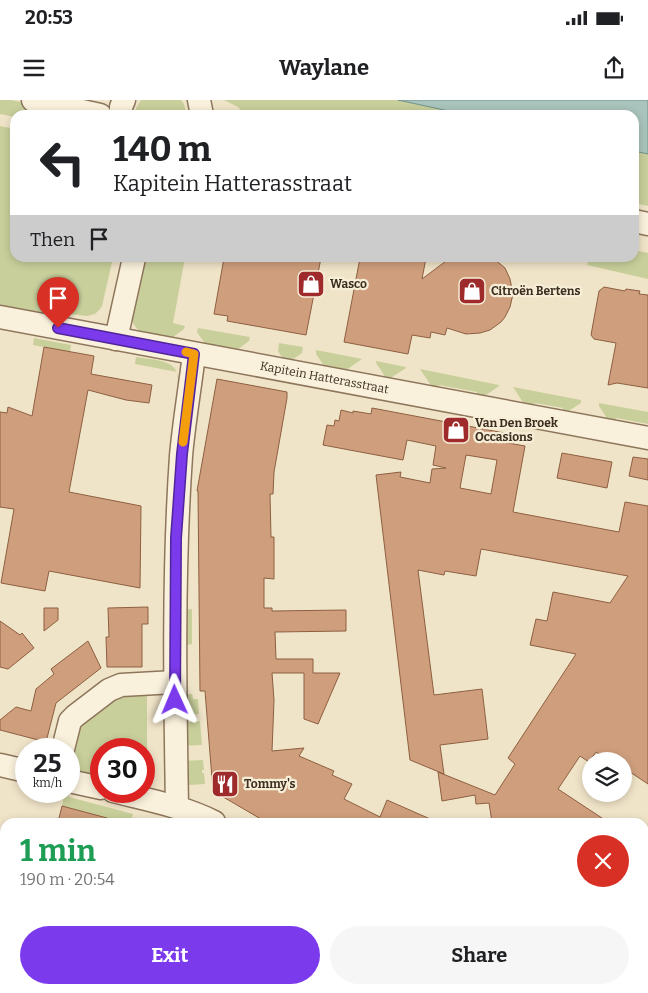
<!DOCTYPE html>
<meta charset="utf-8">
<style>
body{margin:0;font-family:Bitter,serif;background:#f6f6f6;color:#202124;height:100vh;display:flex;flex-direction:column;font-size:19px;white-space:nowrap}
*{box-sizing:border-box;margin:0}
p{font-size:16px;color:#757577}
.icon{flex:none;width:28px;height:28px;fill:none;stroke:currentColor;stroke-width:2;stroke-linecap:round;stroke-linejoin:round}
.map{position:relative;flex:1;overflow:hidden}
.panel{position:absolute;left:0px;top:718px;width:649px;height:176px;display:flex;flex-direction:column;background:#fff;border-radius:15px 15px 0 0;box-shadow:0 2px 8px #0003}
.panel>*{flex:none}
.guide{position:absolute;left:10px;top:10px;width:629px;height:152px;border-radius:15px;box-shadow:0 2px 8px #0003;background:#fff;color:#202124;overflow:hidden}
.buttons{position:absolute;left:582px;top:652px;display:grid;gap:10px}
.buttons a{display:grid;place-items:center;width:50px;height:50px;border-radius:50%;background:#fff;box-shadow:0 2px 8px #0003;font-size:25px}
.speed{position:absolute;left:15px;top:638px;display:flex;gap:10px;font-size:25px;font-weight:700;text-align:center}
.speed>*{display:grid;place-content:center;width:65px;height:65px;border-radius:50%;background:#fff;box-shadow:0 2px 8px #0003;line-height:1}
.speed small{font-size:12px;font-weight:400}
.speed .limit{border:8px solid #d22;background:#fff;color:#111}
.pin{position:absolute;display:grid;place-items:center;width:42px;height:42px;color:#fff;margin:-51px -21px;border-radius:50% 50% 50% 0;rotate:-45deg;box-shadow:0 0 5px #0007}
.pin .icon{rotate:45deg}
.me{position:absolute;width:55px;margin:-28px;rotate:359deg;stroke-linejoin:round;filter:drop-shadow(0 0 4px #0008)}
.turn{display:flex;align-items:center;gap:18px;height:105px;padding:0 20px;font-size:22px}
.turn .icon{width:65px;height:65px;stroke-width:2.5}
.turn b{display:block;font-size:35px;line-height:42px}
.then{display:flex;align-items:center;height:48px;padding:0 20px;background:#0003;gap:10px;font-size:19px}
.round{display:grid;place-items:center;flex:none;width:52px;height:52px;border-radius:26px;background:#f6f6f6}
.head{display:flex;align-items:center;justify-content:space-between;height:85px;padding:0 20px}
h1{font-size:30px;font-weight:700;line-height:38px;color:#1e9e55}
.button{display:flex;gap:10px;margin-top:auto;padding:10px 20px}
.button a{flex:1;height:58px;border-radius:30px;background:#7c3aed;color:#fff;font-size:20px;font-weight:700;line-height:58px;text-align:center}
.button a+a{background:#f6f6f6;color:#202124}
.status{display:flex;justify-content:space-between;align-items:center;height:35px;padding:0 25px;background:#fff;direction:ltr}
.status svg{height:14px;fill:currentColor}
header{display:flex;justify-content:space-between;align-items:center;height:65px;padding:0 20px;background:#fff;font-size:22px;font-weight:700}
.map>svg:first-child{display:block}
.green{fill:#c9cf9b}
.water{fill:#a9c4bc;stroke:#6f938a}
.building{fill:#cf9f7d;stroke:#8d5f41;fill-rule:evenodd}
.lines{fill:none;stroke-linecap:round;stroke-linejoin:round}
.minor-casing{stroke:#8d765c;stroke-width:25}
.minor{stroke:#faf1dc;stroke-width:22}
.route-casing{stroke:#51269a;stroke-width:12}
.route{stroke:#7c3aed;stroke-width:9}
.slow{stroke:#f59e0b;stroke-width:9}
.labels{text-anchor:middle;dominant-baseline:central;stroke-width:4.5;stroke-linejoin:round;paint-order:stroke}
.poi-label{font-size:12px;font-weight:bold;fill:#3d2e20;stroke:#f7eed8;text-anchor:start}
.street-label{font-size:12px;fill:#3d2e20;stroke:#f7eed8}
</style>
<div class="status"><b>20:53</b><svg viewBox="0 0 49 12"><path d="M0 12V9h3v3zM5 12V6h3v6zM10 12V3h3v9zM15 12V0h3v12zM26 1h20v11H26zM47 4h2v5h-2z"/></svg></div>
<header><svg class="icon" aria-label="menu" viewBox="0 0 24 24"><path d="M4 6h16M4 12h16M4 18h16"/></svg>Waylane<svg class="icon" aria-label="share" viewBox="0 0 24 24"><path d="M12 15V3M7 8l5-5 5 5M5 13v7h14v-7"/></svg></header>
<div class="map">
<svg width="648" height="893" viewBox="0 0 648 893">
<rect width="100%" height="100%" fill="#f0e4c8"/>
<g class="green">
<path d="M0,0H11L78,14L15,15V17L0,14Z"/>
<path d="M141,0H181L184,4L187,15H135L136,8Z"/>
<path d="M224,0H398L467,15H244L238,7Z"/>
<path d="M0,26L15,29V158H113L102,206L100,209L95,214L87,216L69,214L68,219L0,207Z"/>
<path d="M634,51L648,54V106L634,103Z"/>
<path d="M634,150L648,153V179L587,165L589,158H634Z"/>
<path d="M143,158H185L173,223L185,226L184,229L169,240L140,232L134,225L131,218Z"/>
<path d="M198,228L250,237L249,241L233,253L208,248L197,232Z"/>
<path d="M34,238L71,245L70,252L33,245Z"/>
<path d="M279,243L303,247L302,253L289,262H285L278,251Z"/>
<path d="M316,250L362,259L342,273L327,270L316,254Z"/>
<path d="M136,257C154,260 182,259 178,284L177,272L135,264Z"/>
<path d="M376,261L406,267V268L389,279L386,278L376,263Z"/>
<path d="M420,269L499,285V286L480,299L476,298L477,292L439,285L437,290H434Z"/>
<path d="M513,287L581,300V303L564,314H562L563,308L535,303L533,308L526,307Z"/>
<path d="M599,303L648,312V324L616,318L615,324L610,323L599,306Z"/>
<path d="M192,509V544L187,545V546L181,547V510Z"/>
<path d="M147,591V674L148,676C148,680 148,684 144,687V649H101V678L69,669V649L73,631L111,597Z"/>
<path d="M182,594H192L193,599H198L199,614L182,615Z"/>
<path d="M200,621L202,645L182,646V623Z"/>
<path d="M203,660L204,670H202V673H204L205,684L188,685L182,661Z"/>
<path d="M65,692L70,693L69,697L133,714L131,722H122L62,706Z"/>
</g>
<path class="water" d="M398,0H648V54L634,51V15H467Z"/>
<g class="building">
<path d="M224,158H321L306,235L227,221L228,216L214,214Z"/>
<path d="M360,158H426L422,179L450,158H493L505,168L510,179L513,194L510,207L505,217L501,222L490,230L480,233L466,234L447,228L445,235L431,232L430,238L412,235L408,254L344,242Z"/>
<path d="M604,187L625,191L626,189L640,191L639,194L648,195V288L617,283L608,285L616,243L594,239L591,235L599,191Z"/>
<path d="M44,247L94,256L91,274L152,285L149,303L126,300L88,290L69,392L141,406L140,488L49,471L45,491L1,483L14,409L0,407V312L7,313L8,307L32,316Z"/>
<path d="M217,279L287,292V298L274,372L273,394H270L271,437H274V479L264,478V508H272V511L346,510V531L275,532L276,559H313V573H340L318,624L304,619V573H272L274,600L272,651L304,648L299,656L334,671L332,675L352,684L344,699L380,717L387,700L437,722H266L213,691L205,591H200L198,391H197Z"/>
<path d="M372,308L510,334L508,343L525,346L513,412L619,432L625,402L648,406V684L624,668V661H610L596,652L589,662L580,656L558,689L608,722H492L489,703L476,704L475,695L442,701L438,672L495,695L515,664L508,658L576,554L530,545L536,519L547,521L553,492L610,503L628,476L481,449L476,476L445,471L444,475L418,470L434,595L482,589L488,639L440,645L444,674L410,660L376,375L401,372L400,377L430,383L432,369L446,368L433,365L436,346L407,340L403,360L323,345L327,325L334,326L335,320L339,321L341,310L353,313V311L371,314ZM466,355L497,360L491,394L460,388Z"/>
<path d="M562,353L612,362L607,388L557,378Z"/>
<path d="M633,357L648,359V380L629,376Z"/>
<path d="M148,507V524H142V567H107L106,537H109L108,508Z"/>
<path d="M44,508H58V520L44,531Z"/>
<path d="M0,521L20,535L22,533L34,548L8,569L0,567Z"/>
<path d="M88,541L101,568L56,603L46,642L0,630V620L16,607L31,611L36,589L54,574L51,569Z"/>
<path d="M62,706L107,718L106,722H58Z"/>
</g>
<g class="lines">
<g class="minor-casing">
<g id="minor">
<path d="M33,0L100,15"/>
<path d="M199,0L202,15"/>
<path d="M121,15V7L124,0"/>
<path d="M634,121L648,124"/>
<path id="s1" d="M0,217L648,338"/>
<path d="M116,239L134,158"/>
<path d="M63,649L70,621L75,616L109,590L121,585L175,582"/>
<path d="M0,665L26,671"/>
<path d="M69,681L101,688"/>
<path d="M113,691C148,700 182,706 214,722"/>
<path d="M177,707C175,590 173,473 181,356C184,322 190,288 194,254"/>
<path d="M644,801L648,794"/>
<path d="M644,856L648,859"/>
<path d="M486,889L493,893"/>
<path d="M216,893V889"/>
<path d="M583,893L586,889"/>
</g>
</g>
<use href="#minor" class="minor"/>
</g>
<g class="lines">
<g class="route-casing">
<path id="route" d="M58,228L194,254L182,354L176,438L175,600"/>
</g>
<use href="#route" class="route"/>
<path class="slow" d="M183,342L194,254L186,252"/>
</g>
<defs>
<g id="shop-square" transform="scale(1.4375)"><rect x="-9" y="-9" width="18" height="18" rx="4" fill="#9e2a2b" stroke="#f7eed8"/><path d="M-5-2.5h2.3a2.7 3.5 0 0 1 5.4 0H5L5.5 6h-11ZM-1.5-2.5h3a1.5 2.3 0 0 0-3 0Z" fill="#fff"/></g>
<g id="restaurant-square" transform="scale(1.4375)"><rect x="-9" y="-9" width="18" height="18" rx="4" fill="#9e2a2b" stroke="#f7eed8"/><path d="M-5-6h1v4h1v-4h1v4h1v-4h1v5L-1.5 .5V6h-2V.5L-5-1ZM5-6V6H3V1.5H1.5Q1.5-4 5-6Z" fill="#fff"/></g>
</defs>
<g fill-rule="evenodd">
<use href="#shop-square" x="311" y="184"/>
<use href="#shop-square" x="472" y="191"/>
<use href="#shop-square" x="456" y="330"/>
<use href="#restaurant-square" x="225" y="684"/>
</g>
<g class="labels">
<g class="poi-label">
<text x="330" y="184">Wasco</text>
<text x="491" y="191">Citroën Bertens</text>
<text x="475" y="323">Van Den Broek<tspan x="475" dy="14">Occasions</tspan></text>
<text x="244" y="684">Tommy's</text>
</g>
<g class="street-label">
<text stroke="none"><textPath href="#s1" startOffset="330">Kapitein Hatterasstraat</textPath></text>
</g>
</g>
</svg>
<div class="buttons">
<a><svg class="icon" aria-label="layers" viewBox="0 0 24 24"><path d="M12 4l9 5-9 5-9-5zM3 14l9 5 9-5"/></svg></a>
</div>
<div class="speed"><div>25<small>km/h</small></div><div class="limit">30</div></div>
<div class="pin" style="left:58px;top:228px;background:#d93025"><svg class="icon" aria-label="arrive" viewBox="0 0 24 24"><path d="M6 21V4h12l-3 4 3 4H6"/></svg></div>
<svg class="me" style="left:175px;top:600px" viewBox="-20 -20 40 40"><path d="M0-17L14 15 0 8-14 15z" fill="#7c3aed" stroke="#fff" stroke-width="4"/></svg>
<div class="guide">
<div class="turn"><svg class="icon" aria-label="left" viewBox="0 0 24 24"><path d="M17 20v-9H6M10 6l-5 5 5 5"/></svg><div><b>140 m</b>Kapitein Hatterasstraat</div></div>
<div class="then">Then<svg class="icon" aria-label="arrive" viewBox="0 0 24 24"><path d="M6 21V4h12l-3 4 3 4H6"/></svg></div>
</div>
<section class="panel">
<div class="head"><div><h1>1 min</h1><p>190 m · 20:54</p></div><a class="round" style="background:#d93025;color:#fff"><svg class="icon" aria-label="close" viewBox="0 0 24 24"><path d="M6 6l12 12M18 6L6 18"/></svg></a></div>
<div class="button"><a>Exit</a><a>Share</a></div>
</section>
</div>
